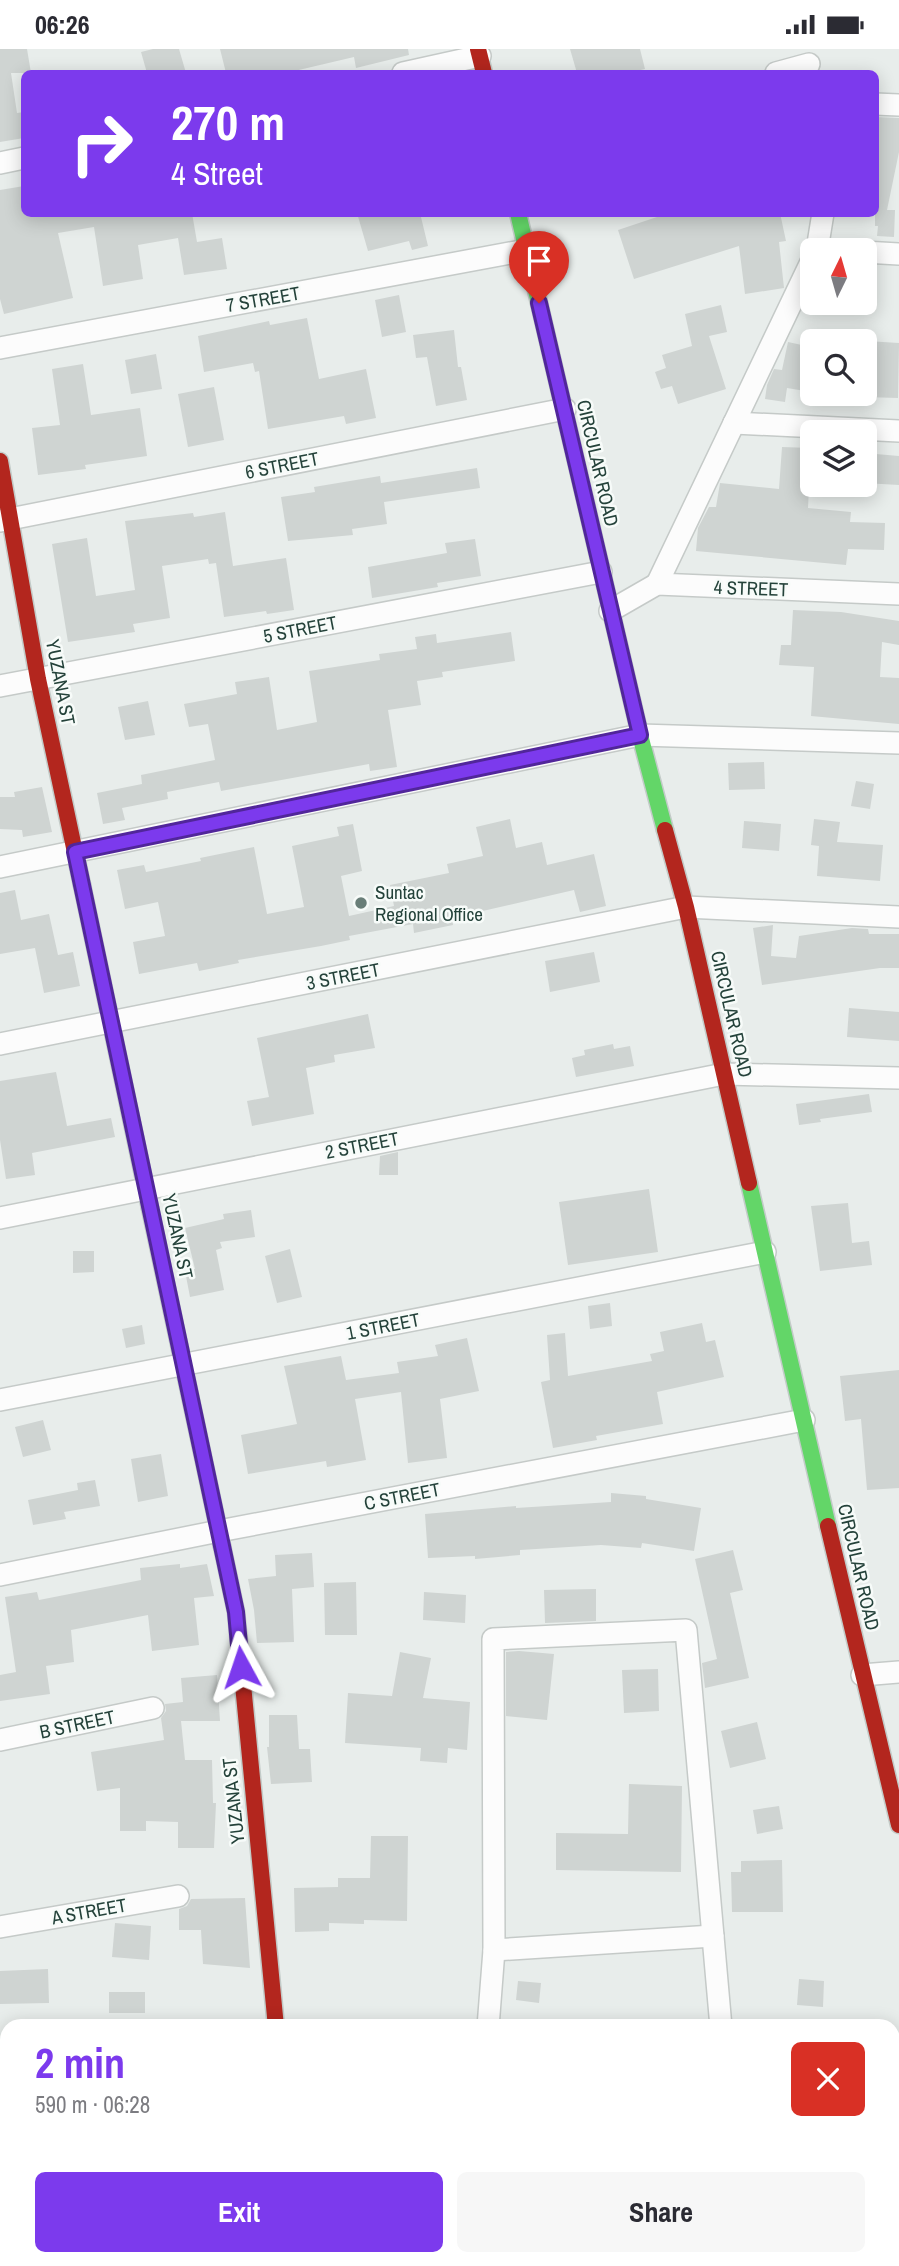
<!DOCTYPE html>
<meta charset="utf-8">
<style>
body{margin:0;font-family:"Archivo Narrow",sans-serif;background:#f7f7f7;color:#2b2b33;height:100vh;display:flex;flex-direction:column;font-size:26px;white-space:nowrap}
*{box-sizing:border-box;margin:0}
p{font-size:23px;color:#7c7c81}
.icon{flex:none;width:38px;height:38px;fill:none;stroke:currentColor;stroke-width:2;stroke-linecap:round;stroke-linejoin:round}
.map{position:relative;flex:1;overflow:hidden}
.drawer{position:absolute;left:0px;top:1970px;width:900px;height:247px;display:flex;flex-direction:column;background:#fff;border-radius:21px 21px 0 0;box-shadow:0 4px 18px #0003}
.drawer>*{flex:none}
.guide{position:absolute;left:21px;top:21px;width:858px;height:147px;border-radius:10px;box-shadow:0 4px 18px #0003;background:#7c3aed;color:#fff;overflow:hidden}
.needle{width:46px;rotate:5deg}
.fabs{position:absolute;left:800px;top:189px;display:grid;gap:14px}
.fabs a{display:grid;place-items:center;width:77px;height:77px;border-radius:10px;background:#fff;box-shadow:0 4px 18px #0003;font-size:35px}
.pin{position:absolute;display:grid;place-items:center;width:60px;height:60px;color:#fff;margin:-72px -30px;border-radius:50% 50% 50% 0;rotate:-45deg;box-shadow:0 0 7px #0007}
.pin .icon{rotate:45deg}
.me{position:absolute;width:77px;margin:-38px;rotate:355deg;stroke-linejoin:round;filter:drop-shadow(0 0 5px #0008)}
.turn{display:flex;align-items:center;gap:24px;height:147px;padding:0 35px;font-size:32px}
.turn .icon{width:91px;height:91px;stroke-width:2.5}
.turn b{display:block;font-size:49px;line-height:60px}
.round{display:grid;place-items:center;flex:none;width:74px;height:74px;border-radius:10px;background:#f7f7f7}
.headline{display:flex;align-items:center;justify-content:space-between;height:119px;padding:0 35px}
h1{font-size:42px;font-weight:700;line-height:52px;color:#7c3aed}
.action{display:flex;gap:14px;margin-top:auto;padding:14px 35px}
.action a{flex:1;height:80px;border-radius:10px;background:#7c3aed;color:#fff;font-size:28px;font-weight:700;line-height:80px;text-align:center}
.action a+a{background:#f7f7f7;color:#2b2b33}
.status{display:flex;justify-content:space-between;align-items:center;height:49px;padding:0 35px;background:#fff;direction:ltr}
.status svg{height:19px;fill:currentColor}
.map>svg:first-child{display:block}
.built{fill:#d6dedb}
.building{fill:#cfd4d2}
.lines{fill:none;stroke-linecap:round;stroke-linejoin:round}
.street-casing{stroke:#c5cac8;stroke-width:24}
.fast-casing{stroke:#c3cbc8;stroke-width:19}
.slow-casing{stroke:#c3cbc8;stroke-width:19}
.jam-casing{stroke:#c3cbc8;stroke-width:19}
.street{stroke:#fcfcfc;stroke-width:21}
.fast{stroke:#63d668;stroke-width:16}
.slow{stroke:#ff974d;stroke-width:16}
.jam{stroke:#b3261e;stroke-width:16}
.route-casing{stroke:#51269a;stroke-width:18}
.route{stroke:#7c3aed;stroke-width:12}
.poi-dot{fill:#697e78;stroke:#f7fbf9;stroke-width:2.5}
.labels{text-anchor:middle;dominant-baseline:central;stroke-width:5;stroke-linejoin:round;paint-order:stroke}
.street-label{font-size:19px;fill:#24423a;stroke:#f7fbf9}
.poi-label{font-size:19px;fill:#24423a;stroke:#f7fbf9;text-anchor:start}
</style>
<div class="status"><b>06:26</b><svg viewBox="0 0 49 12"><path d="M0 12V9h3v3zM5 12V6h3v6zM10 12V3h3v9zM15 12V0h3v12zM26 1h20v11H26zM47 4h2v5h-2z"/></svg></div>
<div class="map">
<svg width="899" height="2217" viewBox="0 0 899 2217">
<rect width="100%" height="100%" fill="#e8edeb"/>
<path class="built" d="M893,2109L899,2111V2217H501L502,2210H892Z"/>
<g class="building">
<path d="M0,0H27L31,24H11L17,64L24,63V89L0,93Z"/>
<path d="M153,0H179L186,24H147L141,3Z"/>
<path d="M220,0H408L409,6L356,19L354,8L286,24H226Z"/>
<path d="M570,0H640L645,20L627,24H577Z"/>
<path d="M875,68L899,69V103L887,161H895L894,188L877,187L878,177H875Z"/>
<path d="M24,137V164H192L197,193L222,189L227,220L184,226L178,189L138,196L143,230L103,237L94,178L58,184L73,249L4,265L0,250V141Z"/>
<path d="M357,164H420L428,197L412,201L409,192L368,202Z"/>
<path d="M669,164H780L786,192L779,193L784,239L745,245L739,197L634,230L618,181Z"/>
<path d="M399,246L406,283L382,288L375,251Z"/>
<path d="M721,256L727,283L709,287L726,340L678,355L672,337L661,340L655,323L666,319L662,306L692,297L685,265Z"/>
<path d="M307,269L319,330L366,320L376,369L346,375L344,367L268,380L259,322L255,323L253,314L204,323L198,287L269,272L270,276Z"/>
<path d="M454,281L458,318H461L467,351L436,357L427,308L416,309L413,286Z"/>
<path d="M867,292L899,294L898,349L865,348Z"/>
<path d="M788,293L811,298L805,342L787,339L785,353L765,350L767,336L774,320L782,321Z"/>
<path d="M156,305L162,340L131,345L125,311Z"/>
<path d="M83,315L91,366L140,359L147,407L85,416L86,420L38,426L32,379L60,376L52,320Z"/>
<path d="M214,338L224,391L188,398L178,345Z"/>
<path d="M782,398L811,399L808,459L851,463L850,473L885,474L884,501L848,500L846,516L696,502L698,479L709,458H716L720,434L779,440Z"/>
<path d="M864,404L899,407V436L864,434Z"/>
<path d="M477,419L480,439L384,453L387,475L352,480L353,486L288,492L281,448L315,443L314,438L380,427L381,434Z"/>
<path d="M225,463L233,517L286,509L294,561L267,565L266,562L224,568L216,514L209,515L208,510L162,517L170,569L133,575L135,583L68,593L52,495L87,489L96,547L135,541L125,472L193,464L194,468Z"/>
<path d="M475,490L481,527L437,534L438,538L372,549L368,518L447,504L445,494Z"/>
<path d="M793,561L841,563L899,572V596L882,593L880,628L899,629V675L811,667L814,618L779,616L781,596H791Z"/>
<path d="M511,583L515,612L442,623L443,628L417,632L421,656L388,661L397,718L370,722L369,715L221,742L219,733L167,743L168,750L122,759L125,771L103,775L97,744L142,735L141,726L215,711L208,675L189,678L184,655L237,645L235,633L269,628L277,681L317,673L309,622L380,611L379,605L417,600L415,588L436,585L437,594Z"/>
<path d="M148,652L155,686L125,691L118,658Z"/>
<path d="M764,713L765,740L729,741L728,714Z"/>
<path d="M856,732L874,735L870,760L851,757Z"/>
<path d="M42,738L52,783L23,788L22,781L0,780V748H15L14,743Z"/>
<path d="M510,770L516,799L542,793L547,816L594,805L606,857L580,863L574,841L452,869L453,876L414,884L413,875L349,887L350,891L321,897L238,911L239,914L199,922L197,914L139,925L133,893L165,887L158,853L125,860L117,821L144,816L146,823L201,812L200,809L254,798L267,865L304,858L292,797L339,787L337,778L353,775L362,822L341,827L349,867L394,857L390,836L449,824L447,815L483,807L476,778Z"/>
<path d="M814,770L840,773L837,793L883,796L880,832L817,827L819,797L811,796Z"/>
<path d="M744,772L781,775L779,802L742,799Z"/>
<path d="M15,841L21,871L49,865L58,906L73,903L80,937L44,944L35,899L0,905V844Z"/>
<path d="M773,876L771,907L796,909L799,887L852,879L868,880L869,885H899V919H880L762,936L753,879Z"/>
<path d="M594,903L600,933L550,943L545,912Z"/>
<path d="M849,959L899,963V992L847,988Z"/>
<path d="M368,965L375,999L334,1006L335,1013L306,1019L314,1065L252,1077L247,1052L269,1048L257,989Z"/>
<path d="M613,995L614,1000L630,997L634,1017L576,1028L572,1009L585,1006L584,1001Z"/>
<path d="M56,1023L67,1077L111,1069L115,1088L32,1104L35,1126L6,1130L0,1091V1032Z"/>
<path d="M869,1045L872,1063L820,1070L821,1073L799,1076L796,1055Z"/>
<path d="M398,1103V1126H379L380,1107Z"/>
<path d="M649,1140L658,1203L568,1216L559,1153Z"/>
<path d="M848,1154L852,1194L869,1192L872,1216L820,1222L811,1157Z"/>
<path d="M251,1161L255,1188L220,1193L222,1199L216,1201L224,1241L190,1248L185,1222L195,1220L185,1179L224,1170L223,1165Z"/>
<path d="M290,1200L302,1248L277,1254L265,1207Z"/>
<path d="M73,1202H94V1223L73,1224Z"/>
<path d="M610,1254L612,1277L590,1280L588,1257Z"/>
<path d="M702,1274L706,1293L715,1291L724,1328L657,1343L663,1375L596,1387L597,1391L553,1399L541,1333L550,1331L547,1286L565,1284L568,1327L652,1312L650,1305L664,1302L660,1283Z"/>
<path d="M142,1276L145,1295L126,1299L122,1280Z"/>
<path d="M467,1289L479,1342L440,1350L447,1409L408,1414L401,1343L355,1350L366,1411L327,1418L326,1412L248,1425L241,1386L297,1375L284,1317L341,1307L346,1331L399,1324L397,1313L438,1307L435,1296Z"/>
<path d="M899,1321V1439L867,1441L861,1370L845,1372L840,1327Z"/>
<path d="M43,1371L51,1401L23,1408L15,1378Z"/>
<path d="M161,1405L168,1447L138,1453L131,1410Z"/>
<path d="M95,1431L100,1457L64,1463L66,1470L33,1476L28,1451L78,1441L77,1434Z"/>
<path d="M611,1444L646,1447V1450L701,1459L694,1502L642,1494L641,1499L601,1496L520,1501V1506L475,1510V1507L428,1509L425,1465L516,1457V1459L611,1453Z"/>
<path d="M733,1501L743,1541L730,1544L749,1629L705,1639L702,1614L717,1610L695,1510Z"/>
<path d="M312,1504L314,1538L292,1540L294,1593L257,1594L254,1561L248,1530L276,1527L275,1506Z"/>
<path d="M180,1515V1519L207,1515L214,1547L194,1549L199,1596L152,1602L148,1566L71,1581L74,1613L46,1617L50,1645L0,1652V1626L16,1623L5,1548L37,1543L39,1551L141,1531L140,1519Z"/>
<path d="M356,1533L357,1586H325L324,1534Z"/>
<path d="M596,1540V1572L545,1574L544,1541Z"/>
<path d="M424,1543L466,1546L465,1574L423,1571Z"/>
<path d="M519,1602L554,1605L547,1671L506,1667V1603Z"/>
<path d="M400,1603L431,1609L423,1649L470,1653L467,1701L448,1699L447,1714L420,1712L421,1699L345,1694L348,1644L392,1647Z"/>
<path d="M658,1620L659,1662L624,1664L622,1621Z"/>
<path d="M217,1626L220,1672H181L185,1711H212L213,1754H216L214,1799H178V1773L146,1772V1782H120V1739L97,1742L91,1703L164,1691L161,1669L166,1662L165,1655L183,1653L181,1629Z"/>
<path d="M269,1666H297L299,1700H310L312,1733L271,1735L267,1698H269Z"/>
<path d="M757,1673L766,1710L730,1719L721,1682Z"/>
<path d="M629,1735L682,1737L681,1823L556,1821V1784L628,1785Z"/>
<path d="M779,1757L783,1780L757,1785L753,1761Z"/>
<path d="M371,1787H408L407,1872L364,1871V1875L329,1874V1882L295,1883L294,1839L338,1838V1829H370Z"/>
<path d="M782,1811L783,1863H732L731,1823H741V1812Z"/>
<path d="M245,1849L250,1919L203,1915L201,1881H179V1860L187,1857L191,1850Z"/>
<path d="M115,1874L151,1877L149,1911L112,1908Z"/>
<path d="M48,1920L49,1954L0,1955V1922Z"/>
<path d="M799,1930L824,1932L823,1958L797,1956Z"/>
<path d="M518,1932L541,1934L539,1954L516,1951Z"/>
<rect x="109" y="1943" width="36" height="21"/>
</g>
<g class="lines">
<g class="street-casing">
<g id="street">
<path d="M403,24L480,7"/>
<path d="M776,24L809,15"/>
<path d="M875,55L899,56"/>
<path d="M0,114L24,109"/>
<path d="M817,201L823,164"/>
<path d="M864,203L899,205"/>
<path d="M0,299L526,201"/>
<path d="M734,374L899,382"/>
<path d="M0,472L565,360"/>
<path d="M657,535L812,211"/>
<path d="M610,562L657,535L899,545"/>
<path d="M0,637L601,523"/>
<path d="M0,818L640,686L899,694"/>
<path d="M0,995L686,858L899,868"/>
<path d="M0,1169L724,1025L899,1029"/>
<path d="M0,1351L765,1203"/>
<path d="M0,1526L219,1482L804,1371"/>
<path d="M862,1626L899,1623"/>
<path d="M0,1691L153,1659"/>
<path d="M0,1878L178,1847"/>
<path d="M494,1901L713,1887"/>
<path d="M488,1978L494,1901L493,1590L686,1581L721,1978"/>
<path d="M154,2210V2217"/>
</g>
</g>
<g class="fast-casing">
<g id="fast">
<path d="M518,164L640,686L665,781"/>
<path d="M82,836L150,1159"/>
<path d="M749,1134L828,1477"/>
<path d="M0,2037L7,2036"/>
</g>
</g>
<g class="slow-casing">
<g id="slow">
<path d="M150,1159L222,1497"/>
<path d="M899,2015L895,2035L899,2049"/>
</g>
</g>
<g class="jam-casing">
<g id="jam">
<path d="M478,0L484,24"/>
<path d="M0,412L38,630L82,836"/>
<path d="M665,781L686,858L749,1134"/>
<path d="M828,1477L899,1776"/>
<path d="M222,1497L236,1563L276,1978"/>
<path d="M463,2210V2217"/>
</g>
</g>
<use href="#street" class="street"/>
<use href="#fast" class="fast"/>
<use href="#slow" class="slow"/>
<use href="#jam" class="jam"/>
</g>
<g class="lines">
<g class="route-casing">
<path id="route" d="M241,1618L236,1563L75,803L640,686L539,254"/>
</g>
<use href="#route" class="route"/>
</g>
<circle class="poi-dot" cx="361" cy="854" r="7"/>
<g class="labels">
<g class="street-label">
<text transform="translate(263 250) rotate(-10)">7 STREET</text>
<text transform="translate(598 414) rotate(77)">CIRCULAR ROAD</text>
<text transform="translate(282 416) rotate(-11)">6 STREET</text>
<text transform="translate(751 539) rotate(2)">4 STREET</text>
<text transform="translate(300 580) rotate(-11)">5 STREET</text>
<text transform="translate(61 633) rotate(79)">YUZANA ST</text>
<text transform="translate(343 927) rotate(-11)">3 STREET</text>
<text transform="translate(732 965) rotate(77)">CIRCULAR ROAD</text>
<text transform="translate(362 1096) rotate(-11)">2 STREET</text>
<text transform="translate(178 1187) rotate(78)">YUZANA ST</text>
<text transform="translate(383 1277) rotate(-11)">1 STREET</text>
<text transform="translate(402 1447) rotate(-11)">C STREET</text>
<text transform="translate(859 1518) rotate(77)">CIRCULAR ROAD</text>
<text transform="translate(77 1675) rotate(-12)">B STREET</text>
<text transform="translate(233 1752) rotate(-96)">YUZANA ST</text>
<text transform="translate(89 1862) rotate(-10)">A STREET</text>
</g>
<g class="poi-label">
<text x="375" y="843">Suntac<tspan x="375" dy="22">Regional Office</tspan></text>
</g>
</g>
</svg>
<div class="fabs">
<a><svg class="needle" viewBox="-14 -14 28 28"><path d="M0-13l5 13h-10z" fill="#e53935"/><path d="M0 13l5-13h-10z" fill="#7c7c81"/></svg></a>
<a><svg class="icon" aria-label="search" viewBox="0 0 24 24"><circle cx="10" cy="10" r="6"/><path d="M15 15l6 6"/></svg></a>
<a><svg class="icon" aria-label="layers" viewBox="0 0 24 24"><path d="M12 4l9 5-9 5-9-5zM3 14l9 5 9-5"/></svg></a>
</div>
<div class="pin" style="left:539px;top:254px;background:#d93025"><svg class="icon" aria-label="arrive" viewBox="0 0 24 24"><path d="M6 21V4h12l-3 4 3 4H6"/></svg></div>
<svg class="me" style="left:241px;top:1618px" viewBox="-20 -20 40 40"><path d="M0-17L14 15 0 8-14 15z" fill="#7c3aed" stroke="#fff" stroke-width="4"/></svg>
<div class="guide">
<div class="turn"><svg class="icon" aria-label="right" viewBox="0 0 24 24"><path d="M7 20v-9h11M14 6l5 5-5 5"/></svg><div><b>270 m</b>4 Street</div></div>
</div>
<section class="drawer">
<div class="headline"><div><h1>2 min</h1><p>590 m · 06:28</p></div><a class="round" style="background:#d93025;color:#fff"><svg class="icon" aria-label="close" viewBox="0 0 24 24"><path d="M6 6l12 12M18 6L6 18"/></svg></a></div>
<div class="action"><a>Exit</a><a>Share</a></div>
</section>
</div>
